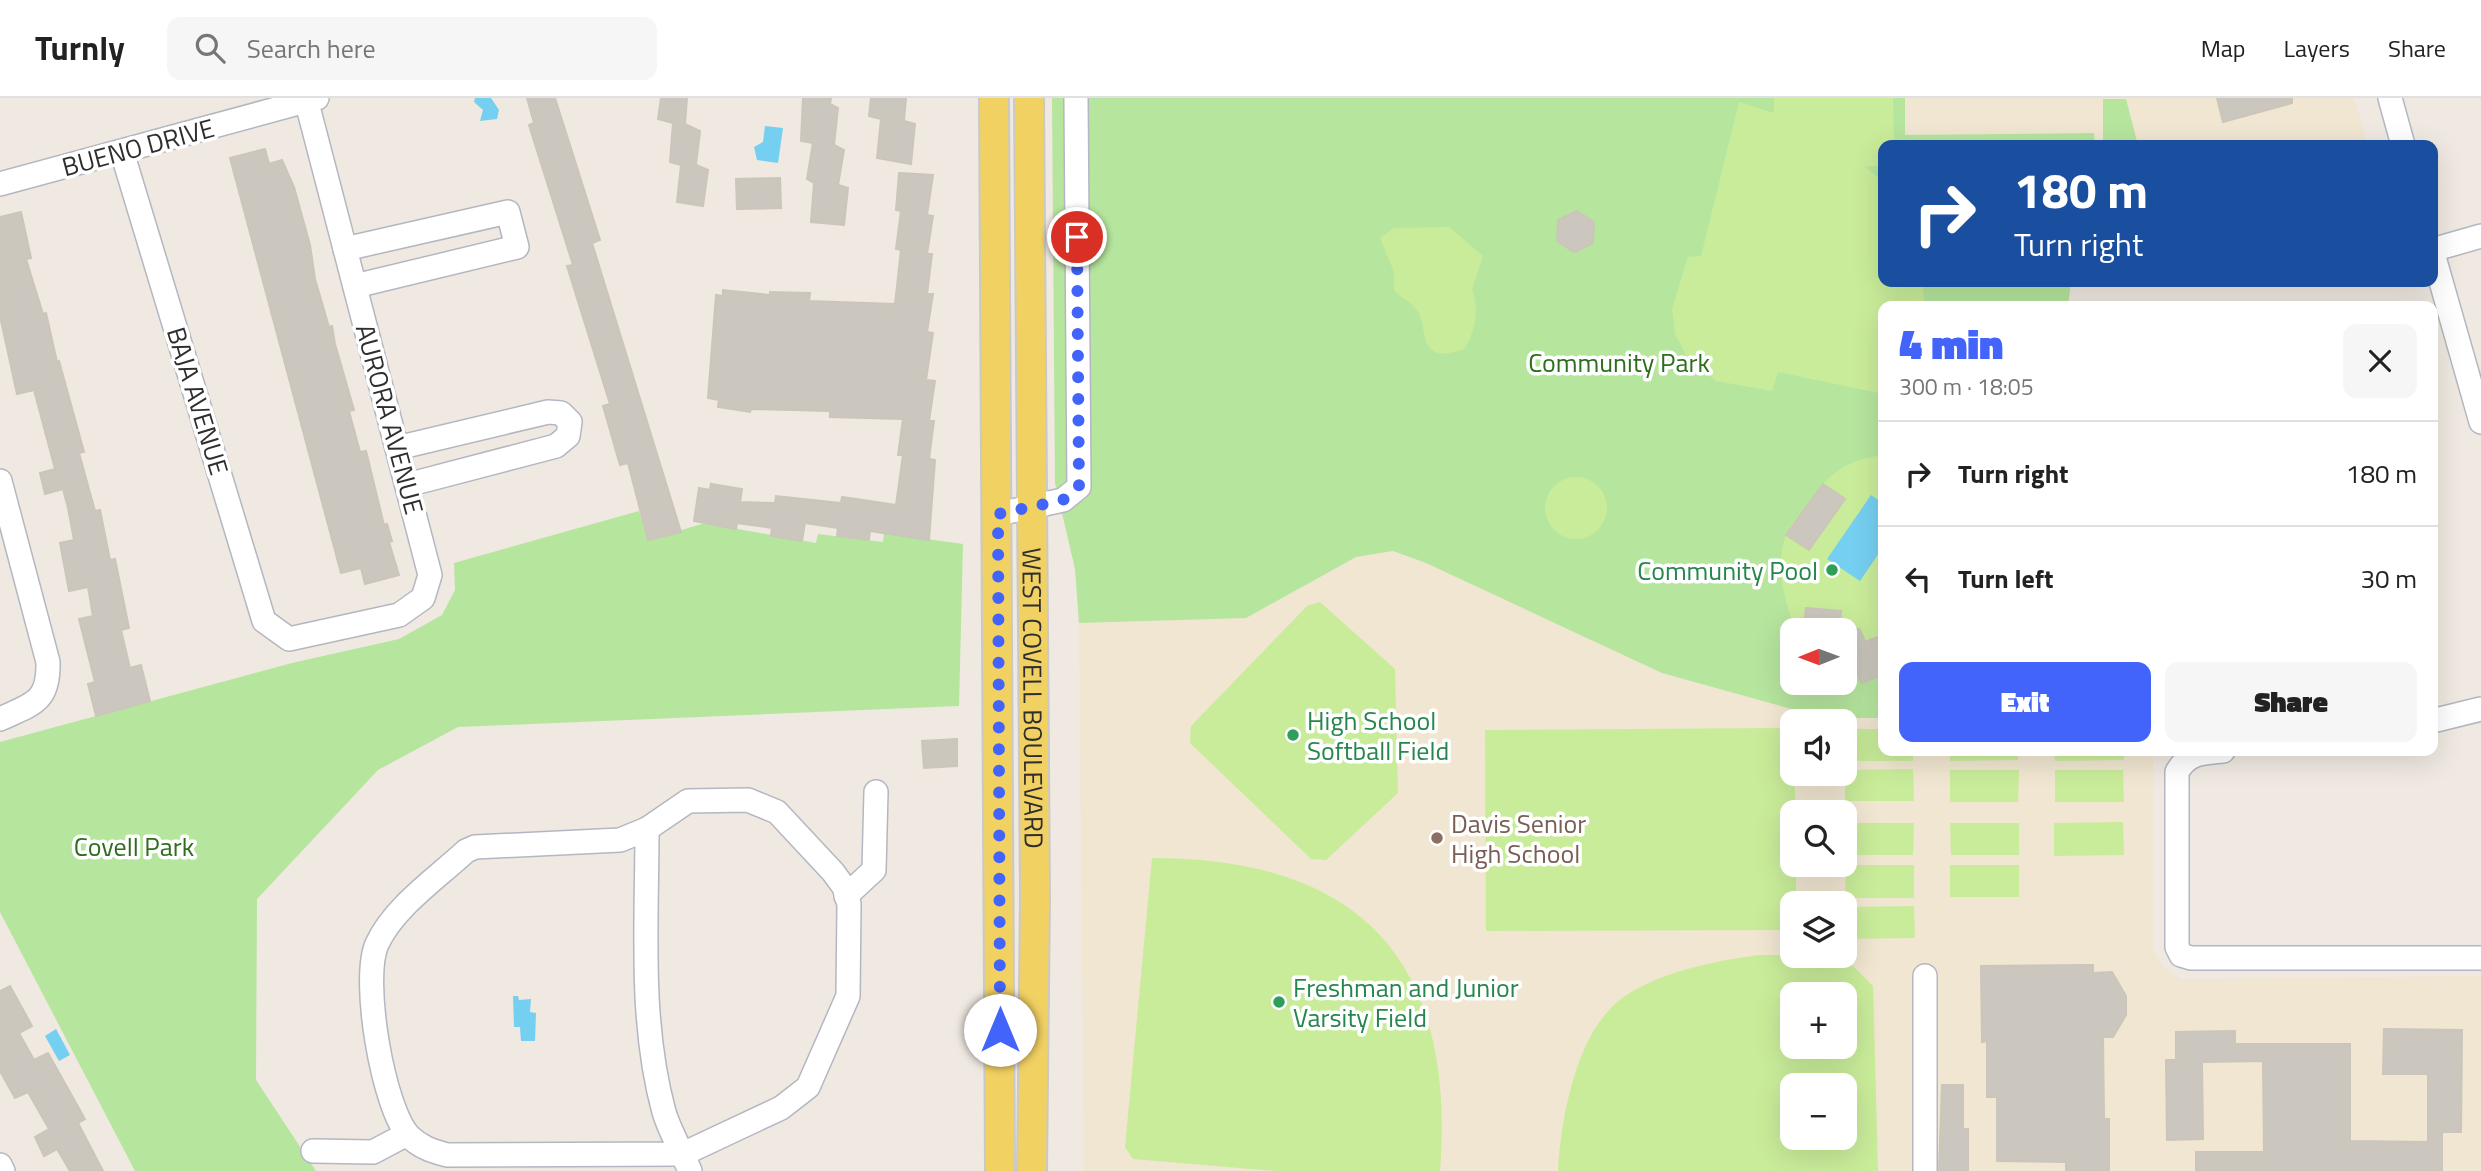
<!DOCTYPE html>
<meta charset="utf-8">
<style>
body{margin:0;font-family:"Titillium Web",sans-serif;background:#f6f6f6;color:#222;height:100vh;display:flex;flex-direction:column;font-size:26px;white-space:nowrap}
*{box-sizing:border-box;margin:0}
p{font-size:23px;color:#767676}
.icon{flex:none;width:38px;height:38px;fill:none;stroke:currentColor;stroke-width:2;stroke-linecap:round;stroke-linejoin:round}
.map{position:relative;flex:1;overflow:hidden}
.side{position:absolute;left:1878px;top:203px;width:560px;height:455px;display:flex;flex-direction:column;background:#fff;border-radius:14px;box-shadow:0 7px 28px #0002}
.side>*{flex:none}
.hud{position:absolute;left:1878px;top:42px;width:560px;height:147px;border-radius:14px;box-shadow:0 7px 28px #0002;background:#1a4fa0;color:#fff;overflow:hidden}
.needle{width:46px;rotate:269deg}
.controls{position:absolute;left:1780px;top:520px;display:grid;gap:14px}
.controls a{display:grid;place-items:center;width:77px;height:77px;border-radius:14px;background:#fff;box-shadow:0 7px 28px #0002;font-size:35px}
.pin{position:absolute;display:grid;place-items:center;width:60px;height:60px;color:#fff;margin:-30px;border:4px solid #fff;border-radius:50%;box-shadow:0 2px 7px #0007}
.me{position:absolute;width:77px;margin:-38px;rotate:0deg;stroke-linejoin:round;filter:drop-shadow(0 0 5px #0008)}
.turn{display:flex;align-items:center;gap:24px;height:147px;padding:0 21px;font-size:32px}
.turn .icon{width:91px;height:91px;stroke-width:2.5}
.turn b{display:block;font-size:49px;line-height:60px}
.round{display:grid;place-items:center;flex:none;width:74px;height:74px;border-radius:14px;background:#f6f6f6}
.summary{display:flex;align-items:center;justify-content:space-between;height:119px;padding:0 21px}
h1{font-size:42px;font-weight:800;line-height:52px;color:#4264fb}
.action{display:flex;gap:14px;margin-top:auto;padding:14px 21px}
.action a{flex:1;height:80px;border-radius:14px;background:#4264fb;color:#fff;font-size:28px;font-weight:800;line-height:80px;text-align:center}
.action a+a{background:#f6f6f6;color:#222}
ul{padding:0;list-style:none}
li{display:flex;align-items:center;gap:21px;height:105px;padding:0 21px;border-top:2px solid #e0e0e0}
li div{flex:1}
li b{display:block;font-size:26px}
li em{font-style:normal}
header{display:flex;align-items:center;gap:42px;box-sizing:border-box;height:98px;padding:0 35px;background:#fff;border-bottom:2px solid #e0e0e0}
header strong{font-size:33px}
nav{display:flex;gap:38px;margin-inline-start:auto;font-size:24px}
.search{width:490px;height:63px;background:#f6f6f6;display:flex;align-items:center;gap:18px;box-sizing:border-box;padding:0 24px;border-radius:14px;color:#767676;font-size:26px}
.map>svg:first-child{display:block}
.education{fill:#f0e6d1;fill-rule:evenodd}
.green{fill:#b6e59e;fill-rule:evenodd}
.pitch{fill:#c9ec9a;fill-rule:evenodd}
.water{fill:#75cff0}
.building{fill:#cbc7bf;stroke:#cbc5ba;stroke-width:2}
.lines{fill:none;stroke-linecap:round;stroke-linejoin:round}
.minor-casing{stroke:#b4b7c1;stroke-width:26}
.major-casing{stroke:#c9c9c9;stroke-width:32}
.minor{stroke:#fff;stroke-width:23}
.major{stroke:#f2d163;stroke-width:28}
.route{stroke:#4264fb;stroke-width:12;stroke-dasharray:0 21.6}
.leisure-dot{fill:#2e9e5b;stroke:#fff;stroke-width:2.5}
.education-dot{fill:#8d6e63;stroke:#fff;stroke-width:2.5}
.labels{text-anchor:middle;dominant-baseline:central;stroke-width:7;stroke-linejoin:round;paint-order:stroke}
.street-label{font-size:26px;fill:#2e2e2e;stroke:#fff}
.park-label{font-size:26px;fill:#2c6e1b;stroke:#fff}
.leisure-label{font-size:26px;fill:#27864d;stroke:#fff;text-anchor:start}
.education-label{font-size:26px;fill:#785e54;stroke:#fff;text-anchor:start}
</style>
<header>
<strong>Turnly</strong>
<div class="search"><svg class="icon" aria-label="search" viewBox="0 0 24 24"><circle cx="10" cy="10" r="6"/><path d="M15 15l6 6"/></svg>Search here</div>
<nav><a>Map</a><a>Layers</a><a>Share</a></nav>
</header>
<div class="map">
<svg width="2481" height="1073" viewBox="0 0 2481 1073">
<rect width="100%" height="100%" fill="#efe9e1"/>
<g class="education">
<path d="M1905,0H2354L2368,47H2095L2094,35L1904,37Z"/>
<path d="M1393,453L1824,620H1883V653H2153V852L2164,870L2181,881L2481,878V1073H1084L1079,525L1246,520L1356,459ZM1792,623H1844V676H1792ZM1792,714H1844V766H1792ZM1792,805H1844V858H1792ZM1792,896H1844V948H1792ZM1792,987H1844V1040H1792Z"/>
</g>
<g class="green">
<path d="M1052,0H1905V37L2094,35L2095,47H1883V184H2071L2068,208H1883V620H1824L1662,575L1426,465L1393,453L1356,459L1246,520L1079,525L1075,471L1055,385ZM1792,532H1844V584H1792Z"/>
<path d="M2103,1H2126L2138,47H2103Z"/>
<path d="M639,413L648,442L705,425L816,445L818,436L883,444L884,435L963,446L959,608L458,629L378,672L257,801L256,982L316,1073H135L0,814V644L292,565L399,541L442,517L455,492L454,465Z"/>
</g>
<g class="pitch">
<path d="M1774,0H1893L1894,47H1883V67L1865,69L1883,83V184H1922L1925,208H1883V296L1778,274L1772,293L1716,283L1687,259L1675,236L1672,211L1688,159L1701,158L1739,4L1774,15Z"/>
<path d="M1449,129L1483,158L1472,192C1480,208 1475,236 1464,251C1413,269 1431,227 1415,210C1410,203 1400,199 1394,192V174L1380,140L1394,130Z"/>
<path d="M1883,357V576L1862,585L1848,556L1845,557L1844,532H1804V527L1794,526C1782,498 1776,464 1786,437C1790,426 1802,415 1808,405C1831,374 1844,363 1883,357Z"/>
<circle cx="1576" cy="410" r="31"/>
<path d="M1320,504L1395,571L1398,695L1326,762L1311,761L1190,645L1191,628L1307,508Z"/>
<path d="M1792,630L1796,714H1792V766L1796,767V805H1792V832L1486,833L1485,632Z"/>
<path d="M1844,631H1883V653H1913V663H1845Z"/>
<path d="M1950,653H2018V662L1950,663Z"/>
<path d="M2054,653H2124V662L2055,663Z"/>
<path d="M1913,671L1914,703H1845V672Z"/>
<path d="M1950,672H2019L2018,704H1950Z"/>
<path d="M2055,672H2123L2124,704H2055Z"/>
<path d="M2123,724L2124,757L2054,758V725Z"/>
<path d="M1845,725H1914L1913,757H1845Z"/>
<path d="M1950,725H2019V757H1951Z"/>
<path d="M1152,760C1363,760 1456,865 1440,1073H1275L1133,1061L1125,1049Z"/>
<path d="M1846,767H1914V800H1845Z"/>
<rect x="1950" y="767" width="69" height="32"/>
<path d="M1914,808L1915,840L1846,841V809Z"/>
<path d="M1759,857H1792L1850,865L1873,888L1878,1073H1558C1561,1020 1576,935 1621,901C1658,874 1714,863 1759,857ZM1793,896H1844V948H1792ZM1792,987H1844V1040H1792Z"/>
</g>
<g class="water">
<path d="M475,0H491L499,12L497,21L480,23L483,12L474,4Z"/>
<path d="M765,28L783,30L778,65L757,62L754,49L763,44Z"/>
<path d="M1871,397L1883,405V449L1860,483L1827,461Z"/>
<path d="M518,898L519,902L531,901L530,914L536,915L535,943H521L520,929H514L513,898Z"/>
<path d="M56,931L70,957L59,963L45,938Z"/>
</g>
<g class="building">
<path d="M527,0H555L600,142L592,145L681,434L648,442L628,365L620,367L603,308L610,306L567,168L573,167L529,27L534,25Z"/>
<path d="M661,0H687L685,26L700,33L696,67L708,72L703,108L677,104L681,67L670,64L673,25L658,21Z"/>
<path d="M803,0H831L830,6L838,10L834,47L844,52L838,87L848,90L844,127L811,124L814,85L807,81L813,45L801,43Z"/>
<path d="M871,0H906L904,23L915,26L911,66L877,60L881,21L869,18Z"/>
<path d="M2217,0H2292V5L2223,24Z"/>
<path d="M265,51L269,66L282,62L294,89L310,147L315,181L329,229L332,228L335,246L354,312L349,313L360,354L366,353L384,427L387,426L392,443L389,444L399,477L365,486L361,470L341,475L230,60Z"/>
<path d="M899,75L933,77L927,117L933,118L927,156H932L927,196H933L927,234L933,235L926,282L935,283L929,323H934L929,361L935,362L929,442L870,433L869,442L837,438L838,430L805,425L802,443L771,438L772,430L737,425L736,431L694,423L699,390L710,392L711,386L742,391L740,404L775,405L776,398L841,405L842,399L896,407L903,357H898L903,321L830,319V313L751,311L750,314L718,309L719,302L708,300L716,197L723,198V192L770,197V194L810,195L809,203L895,206L901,152L896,151L901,113L896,112Z"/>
<path d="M780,80L781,110L737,111L736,81Z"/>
<path d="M1577,113L1594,124L1593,145L1574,154L1557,143L1558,122Z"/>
<path d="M21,114L31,160L26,161L43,216L46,215L57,264L59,263L84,354L79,355L95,413L100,412L110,462L115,461L129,530L121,532L130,570L141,567L150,603L96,618L88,586L95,584L79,521L93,518L88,489L69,493L60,445L74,442L68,410L63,391L45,396L40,375L55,371L34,292L17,296L0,218V119Z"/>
<path d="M1823,386L1845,401L1809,452L1786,437Z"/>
<path d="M1806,510L1841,513L1839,532H1803Z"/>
<path d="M1844,524L1860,532L1865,544L1878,539L1883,549V576L1862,585L1844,548Z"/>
<path d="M957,641V668L924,670L922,643Z"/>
<path d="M2093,867V875L2112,874L2126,898V917L2113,939H2103L2104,1021H2109V1073H2066V1064L1997,1063V999H1987V943L1982,944L1981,868Z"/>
<path d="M10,888L32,928L19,935L34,962L48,955L85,1021L78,1025L103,1073H70L57,1051L44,1058L35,1039L49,1031L28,994L15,1000L0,973V893Z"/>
<path d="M2384,931L2462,932L2461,1034H2442V1073H2196V1054H2264L2263,963L2202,964L2203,1041L2167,1042L2166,962H2176V934L2235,933V946H2350V1043L2428,1044V976H2383Z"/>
<path d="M1942,987H1963V1031H1968V1073H1939Z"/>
</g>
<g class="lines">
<g class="minor-casing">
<g id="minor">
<path d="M2390,0L2403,47"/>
<path d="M122,54L264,523L289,541L399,517L423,500L430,477L307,5"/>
<path d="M0,86L317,0"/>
<path d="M345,151L508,114L517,149L355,188"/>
<path d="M2432,152L2481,324"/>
<path d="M2432,152L2481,138"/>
<path d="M397,350L548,314L561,315L570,324L568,338L556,348L407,387"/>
<path d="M0,383L48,564C49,604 33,606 0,621"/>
<path d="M998,416L1063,402L1079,389L1076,0"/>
<path d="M2432,623L2481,611"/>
<path d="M2223,653C2203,655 2188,654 2177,674V849L2181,857L2191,860H2481"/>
<path d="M748,702L777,714L833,774L844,789L849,806L848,898L808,989L781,1010L683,1056L447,1057C432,1053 420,1049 409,1038C383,1010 361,881 377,846C394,809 437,780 466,753L475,749L620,742L647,731L688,703Z"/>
<path d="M647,731C647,825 639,923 664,1014C670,1034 682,1054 690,1073"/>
<path d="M846,798L874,772L876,694"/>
<path d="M313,1053L373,1054L407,1036"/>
<path d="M0,1067L3,1073"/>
<path d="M1925,1073V878"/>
</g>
</g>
<g class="major-casing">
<g id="major">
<path d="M994,0L1000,1073"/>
<path id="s1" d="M1029,0L1035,799L1032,1073"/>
</g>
</g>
<use href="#minor" class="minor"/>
<use href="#major" class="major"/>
</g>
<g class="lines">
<path class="route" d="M1000,932L998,416L1063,402L1079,389L1077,139"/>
</g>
<g class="leisure-dot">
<circle cx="1832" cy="472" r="7"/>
<circle cx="1293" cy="637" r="7"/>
<circle cx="1279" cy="904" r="7"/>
</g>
<circle class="education-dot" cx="1437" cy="740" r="7"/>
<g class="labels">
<g class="street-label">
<text transform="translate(138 49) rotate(-15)">BUENO DRIVE</text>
<text transform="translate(198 303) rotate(73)">BAJA AVENUE</text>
<text transform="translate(390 321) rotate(75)">AURORA AVENUE</text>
<text stroke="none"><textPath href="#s1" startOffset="600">WEST COVELL BOULEVARD</textPath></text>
</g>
<g class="park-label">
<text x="1619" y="264">Community Park</text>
<text x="134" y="748">Covell Park</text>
</g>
<g class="leisure-label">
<text x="1818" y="472" text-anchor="end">Community Pool</text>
<text x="1307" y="622">High School<tspan x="1307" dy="30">Softball Field</tspan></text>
<text x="1293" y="889">Freshman and Junior<tspan x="1293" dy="30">Varsity Field</tspan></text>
</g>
<g class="education-label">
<text x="1451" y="725">Davis Senior<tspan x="1451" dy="30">High School</tspan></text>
</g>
</g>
</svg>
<div class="controls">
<a><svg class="needle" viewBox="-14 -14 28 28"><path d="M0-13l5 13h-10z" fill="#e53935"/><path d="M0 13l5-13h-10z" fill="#767676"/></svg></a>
<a><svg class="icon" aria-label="sound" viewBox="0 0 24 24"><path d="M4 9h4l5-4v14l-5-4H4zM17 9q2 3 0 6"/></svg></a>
<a><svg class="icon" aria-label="search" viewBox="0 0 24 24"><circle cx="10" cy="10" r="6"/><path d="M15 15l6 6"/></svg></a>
<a><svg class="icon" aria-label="layers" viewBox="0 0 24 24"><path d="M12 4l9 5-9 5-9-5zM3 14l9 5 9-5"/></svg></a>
<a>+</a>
<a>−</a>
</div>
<div class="pin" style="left:1077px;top:139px;background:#d93025"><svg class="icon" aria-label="arrive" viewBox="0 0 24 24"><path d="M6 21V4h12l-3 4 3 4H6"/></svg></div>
<svg class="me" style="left:1000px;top:932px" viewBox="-20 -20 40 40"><circle r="19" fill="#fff"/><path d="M0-13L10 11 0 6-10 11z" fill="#4264fb"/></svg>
<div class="hud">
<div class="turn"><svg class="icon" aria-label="right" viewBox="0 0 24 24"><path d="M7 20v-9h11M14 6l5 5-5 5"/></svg><div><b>180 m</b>Turn right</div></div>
</div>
<section class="side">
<div class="summary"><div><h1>4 min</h1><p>300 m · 18:05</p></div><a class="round"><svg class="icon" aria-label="close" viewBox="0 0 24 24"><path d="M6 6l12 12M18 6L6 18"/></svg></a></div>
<ul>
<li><svg class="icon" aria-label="right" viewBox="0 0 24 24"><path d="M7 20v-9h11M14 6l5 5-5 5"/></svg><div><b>Turn right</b></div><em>180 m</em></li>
<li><svg class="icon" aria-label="left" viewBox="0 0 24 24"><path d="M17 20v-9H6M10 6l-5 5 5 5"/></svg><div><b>Turn left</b></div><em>30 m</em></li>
</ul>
<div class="action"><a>Exit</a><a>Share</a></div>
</section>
</div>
